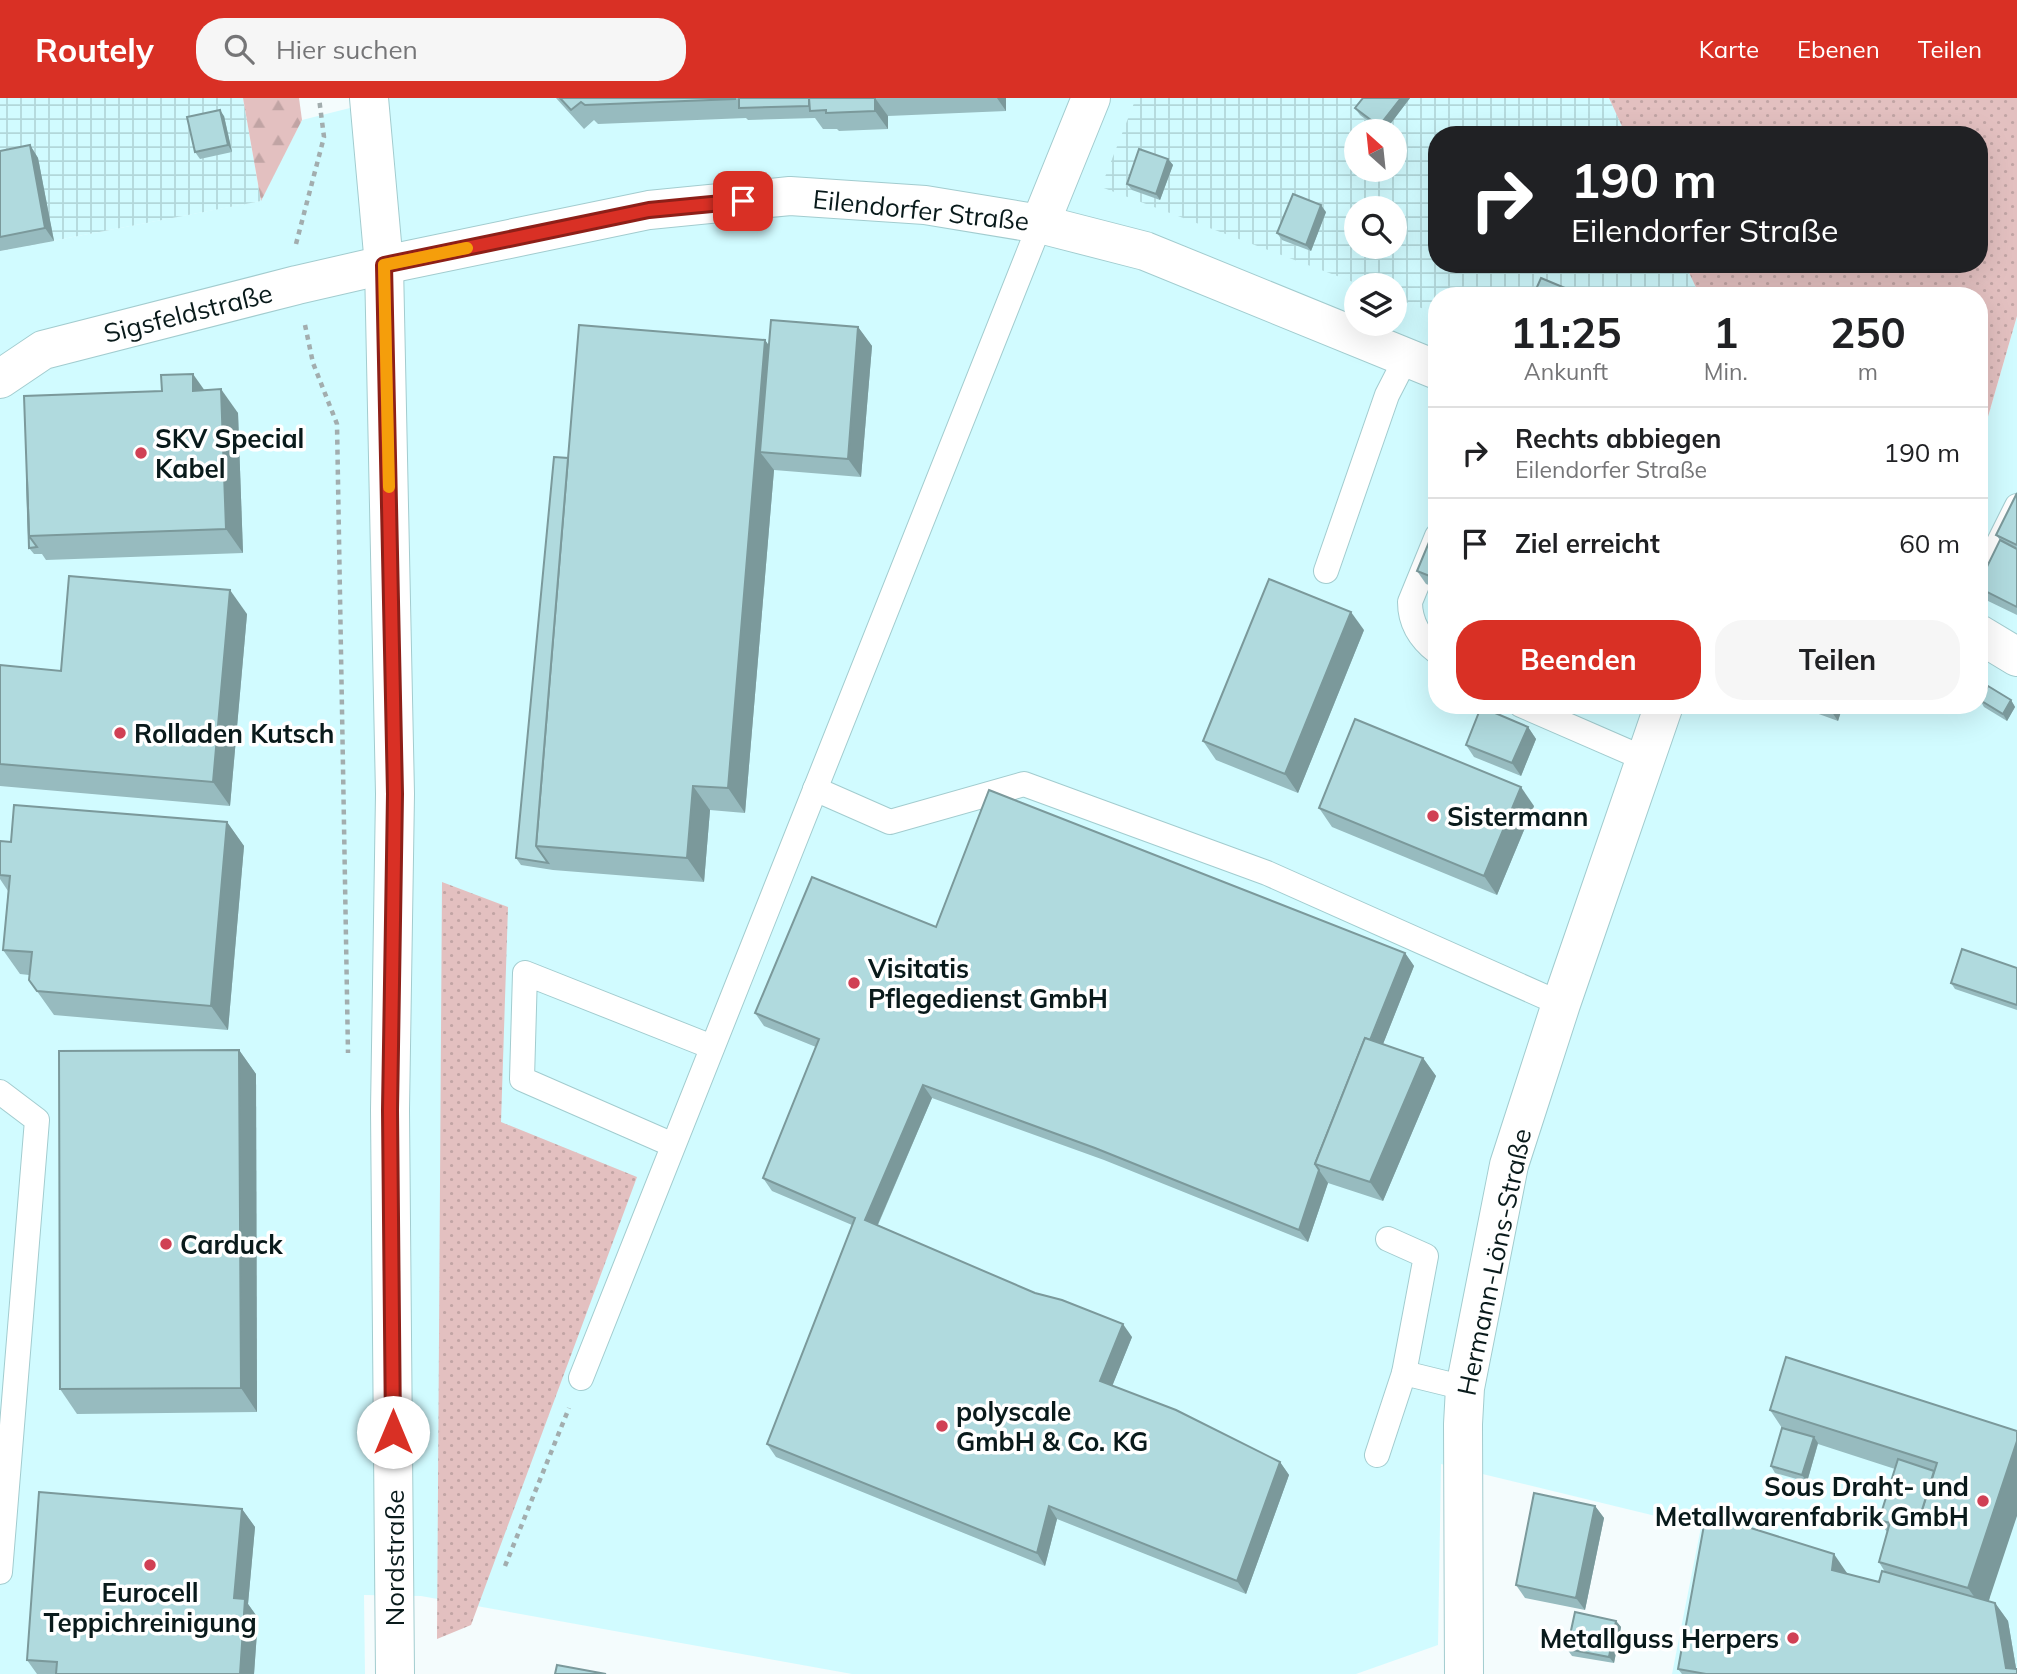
<!DOCTYPE html>
<html lang="de">
<meta charset="utf-8">
<style>
body{margin:0;font-family:Mulish,sans-serif;background:#f6f6f6;color:#202124;height:100vh;display:flex;flex-direction:column;font-size:26px;white-space:nowrap}
*{box-sizing:border-box;margin:0}
p{font-size:23px;color:#757577}
.icon{flex:none;width:38px;height:38px;fill:none;stroke:currentColor;stroke-width:2;stroke-linecap:round;stroke-linejoin:round}
.map{position:relative;flex:1;overflow:hidden}
.sheet{position:absolute;left:1428px;top:189px;width:560px;height:427px;display:flex;flex-direction:column;background:#fff;border-radius:28px;box-shadow:0 7px 28px #0002}
.sheet>*{flex:none}
.hud{position:absolute;left:1428px;top:28px;width:560px;height:147px;border-radius:28px;box-shadow:0 7px 28px #0002;background:#202124;color:#fff;overflow:hidden}
.needle{width:46px;rotate:333deg}
.tools{position:absolute;left:1344px;top:21px;display:grid;gap:14px}
.tools a{display:grid;place-items:center;width:63px;height:63px;border-radius:50%;background:#fff;box-shadow:0 7px 28px #0002;font-size:35px}
.pin{position:absolute;display:grid;place-items:center;width:60px;height:60px;color:#fff;margin:-30px;border-radius:14px;box-shadow:0 4px 10px #0006}
.me{position:absolute;width:77px;margin:-38px;rotate:0deg;stroke-linejoin:round;filter:drop-shadow(0 0 5px #0008)}
.turn{display:flex;align-items:center;gap:24px;height:147px;padding:0 28px;font-size:32px}
.turn .icon{width:91px;height:91px;stroke-width:2.5}
.turn b{display:block;font-size:49px;line-height:60px}
.eta{display:flex;justify-content:space-evenly;align-items:center;height:119px;text-align:center}
.eta b{font-size:42px;font-weight:700;line-height:49px}
.cta{display:flex;gap:14px;margin-top:auto;padding:14px 28px}
.cta a{flex:1;height:80px;border-radius:28px;background:#d93025;color:#fff;font-size:28px;font-weight:700;line-height:80px;text-align:center}
.cta a+a{background:#f6f6f6;color:#202124}
ul{padding:0;list-style:none}
li{display:flex;align-items:center;gap:21px;height:91px;padding:0 28px;border-top:2px solid #e0e0e0}
li div{flex:1}
li b{display:block;font-size:26px}
li em{font-style:normal}
header{display:flex;align-items:center;gap:42px;box-sizing:border-box;height:98px;padding:0 35px;background:#d93025;color:#fff}
header strong{font-size:33px}
nav{display:flex;gap:38px;margin-inline-start:auto;font-size:24px}
.search{width:490px;height:63px;background:#f6f6f6;display:flex;align-items:center;gap:18px;box-sizing:border-box;padding:0 24px;border-radius:28px;color:#757577;font-size:26px}
.map>svg:first-child{display:block}
.built{fill:#d1fbff;fill-rule:evenodd}
.industrial{fill:url(#industrial-grid);fill-rule:evenodd}
.grass{fill:url(#grass-dots)}
.forest{fill:url(#forest-firs)}
.lines{fill:none;stroke-linecap:round;stroke-linejoin:round}
.lane-casing{stroke:#a2cccf;stroke-width:26}
.street-casing{stroke:#a2cccf;stroke-width:40}
.secondary-casing{stroke:#a2cccf;stroke-width:40}
.path{stroke:#a2adae;stroke-width:4.5;stroke-dasharray:5 5;stroke-linecap:butt}
.lane{stroke:#fff;stroke-width:24}
.street{stroke:#fff;stroke-width:38}
.secondary{stroke:#fff;stroke-width:38}
.wall{fill:#97bbbf}
.shaded-wall{fill:#7b999b}
.building{fill:#b0dade;stroke:#7b999b;stroke-width:2}
.route-casing{stroke:#8d1f18;stroke-width:18}
.route{stroke:#d93025;stroke-width:12}
.slow{stroke:#f59e0b;stroke-width:12}
.poi-dot{fill:#d04054;stroke:#fff;stroke-width:2.5}
.labels{text-anchor:middle;dominant-baseline:central;stroke-width:7;stroke-linejoin:round;paint-order:stroke}
.street-label{font-size:26px;fill:#091a1b;stroke:#fff}
.poi-label{font-size:26px;font-weight:bold;fill:#091a1b;stroke:#fff;text-anchor:start}
</style>
<header>
<strong>Routely</strong>
<div class="search"><svg class="icon" aria-label="search" viewBox="0 0 24 24"><circle cx="10" cy="10" r="6"/><path d="M15 15l6 6"/></svg>Hier suchen</div>
<nav><a>Karte</a><a>Ebenen</a><a>Teilen</a></nav>
</header>
<div class="map">
<svg width="2017" height="1576" viewBox="0 0 2017 1576">
<defs>
<pattern id="industrial-grid" width="8" height="8" patternUnits="userSpaceOnUse" patternTransform="scale(1.75)"><rect width="8" height="8" fill="#d1fbff"/><path d="M0 4h8M4 0v8" fill="none" stroke="#b2d7da"/></pattern>
<pattern id="grass-dots" width="8" height="8" patternUnits="userSpaceOnUse" patternTransform="scale(1.75)"><rect width="8" height="8" fill="#e3c0c0"/><path d="M2 2h.1M6 6h.1" fill="none" stroke="#c1a4a4" stroke-width="1.8" stroke-linecap="round"/></pattern>
<pattern id="forest-firs" width="22" height="20" patternUnits="userSpaceOnUse" patternTransform="scale(1.75)"><rect width="22" height="20" fill="#e3c0c0"/><path d="M5 1l3.5 6h-7zM16 11l3.5 6h-7z" fill="#c1a4a4"/></pattern>
</defs>
<rect width="100%" height="100%" fill="#f4fcfd"/>
<path class="built" d="M390,0H1609L1626,37H1437V166H1685L1700,198H1437V607H1979V350L2017,218V1576H1672L1701,1429L1441,1366L1438,1547L1356,1576H852L421,1498L364,1497L365,1576H0V153L260,103L302,22ZM1356,33H1395V72H1356ZM1356,110H1395V149H1356ZM1356,187H1395V226H1356Z"/>
<g class="industrial">
<path d="M0,0H243L261,103L0,153Z"/>
<path d="M1136,0H1609L1626,37H1437V166H1685L1700,198H1437V216L1395,200V187H1361L1101,89ZM1356,33H1395V72H1356ZM1356,110H1395V149H1356Z"/>
</g>
<g class="grass">
<path d="M1609,0H2017V218L1979,350V198H1700L1685,166H1979V37H1626Z"/>
<path d="M442,784L508,809L501,1024L637,1079L471,1527L437,1541Z"/>
</g>
<path class="forest" d="M243,0H299L302,22L261,103Z"/>
<g class="lines">
<g class="lane-casing">
<g id="lane">
<path d="M1437,438L1410,504C1410,525 1420,541 1437,554"/>
<path d="M1326,473L1387,297L1406,260"/>
<path d="M1979,484L2017,408"/>
<path d="M1521,607L1645,661"/>
<path d="M815,691L890,724L1024,686L1267,775L1561,906"/>
<path d="M0,994L37,1022L0,1474"/>
<path d="M673,1047L522,981L525,875L712,949"/>
<path d="M1388,1141L1426,1158L1404,1275"/>
<path d="M581,1280L1040,126"/>
<path d="M1377,1357L1404,1275L1465,1290"/>
</g>
</g>
<g class="street-casing">
<g id="street">
<path d="M1040,126L1091,0"/>
<path d="M0,281L43,252L297,187L384,167"/>
<path d="M1464,1576L1463,1326L1465,1290L1509,1067L1561,906L1664,607"/>
</g>
</g>
<g class="secondary-casing">
<g id="secondary">
<path d="M369,0L384,167L395,696L390,1012L395,1576"/>
<path d="M384,167L649,112L790,98L925,107L1040,126L1145,153L1437,272"/>
<path d="M1979,536L2017,559"/>
</g>
</g>
<g class="path">
<path d="M296,146L324,39L319,0"/>
<path d="M305,227L313,265L337,326L348,955"/>
<path d="M505,1468L569,1310"/>
</g>
<use href="#lane" class="lane"/>
<use href="#street" class="street"/>
<use href="#secondary" class="secondary"/>
</g>
<g class="wall">
<path d="M556,0H1006V13L888,18V31L839,33L837,31H823L815,20L748,22L746,20L598,26L594,22L584,31Z"/>
<path d="M1363,0H1410L1385,33H1381L1360,17L1355,10Z"/>
<path d="M224,18L232,54L200,61L195,54Z"/>
<path d="M30,47L38,60L54,143L0,153V53Z"/>
<path d="M1168,61L1173,67L1160,102L1132,92L1127,86Z"/>
<path d="M1326,114L1311,153L1282,142L1277,135Z"/>
<path d="M858,229L872,248L861,379L774,372L745,715L710,712L704,784L553,772L521,767L516,760L568,360L765,242L769,248Z"/>
<path d="M204,292L238,315L243,455L46,462L42,456H34L29,450L24,298Z"/>
<path d="M2017,395V517L1986,502L1979,492V485L2000,442L1996,437Z"/>
<path d="M1437,425V490L1426,486L1417,473Z"/>
<path d="M247,516L230,708L0,688V567L61,573Z"/>
<path d="M1364,532L1298,695L1216,662L1203,643Z"/>
<path d="M1980,602H2011L2015,609L2007,623L1984,609Z"/>
<path d="M1794,607H1843L1838,623Z"/>
<path d="M1528,629L1536,641L1521,678L1474,659L1466,647Z"/>
<path d="M1534,708L1497,797L1332,729L1319,710Z"/>
<path d="M227,724L244,748L228,932L54,917L29,882V877L20,876L3,852L8,793L0,781V743L11,744Z"/>
<path d="M936,829L1405,855L1414,868L1383,946L1423,960L1436,978L1383,1103L1328,1085L1308,1144L1104,1062L932,1000L878,1127L1132,1239L1112,1288L1280,1364L1289,1377L1246,1496L1057,1421L1045,1468L776,1359L767,1346L852,1127L772,1093L763,1080L816,949L764,928L755,915Z"/>
<path d="M2017,870V912L1955,891L1951,885Z"/>
<path d="M239,952L256,976L257,1314L77,1316L60,1291Z"/>
<path d="M1770,1312L2017,1333L1989,1503L1995,1505L2008,1523L2017,1576H1682L1678,1571L1847,1475V1476L1879,1484L1885,1474L1879,1464L1887,1434L1879,1422L1895,1371L1818,1346L1807,1384L1775,1375L1771,1368L1782,1330Z"/>
<path d="M1595,1408L1604,1420L1585,1512L1525,1500L1516,1487Z"/>
<path d="M242,1411L255,1429L248,1506L258,1520L254,1576H37L27,1562Z"/>
<path d="M1616,1523L1621,1529L1614,1565L1572,1558L1567,1551Z"/>
</g>
<g class="shaded-wall">
<path d="M875,0L888,18V31L875,13Z"/>
<path d="M997,0H1006V13Z"/>
<path d="M1401,0H1410L1385,33H1382L1379,28Z"/>
<path d="M220,12L224,18L232,54L228,47Z"/>
<path d="M30,47L38,60L54,143L45,130Z"/>
<path d="M1168,61L1173,67L1160,102L1156,96Z"/>
<path d="M1321,107L1326,114L1311,153L1306,147Z"/>
<path d="M858,229L872,248L861,379L848,361Z"/>
<path d="M765,242L782,266L760,354L774,372L745,715L728,690Z"/>
<path d="M193,276L210,300L193,293Z"/>
<path d="M221,291L238,315L243,455L226,431Z"/>
<path d="M230,492L247,516L230,708L213,684Z"/>
<path d="M1351,514L1364,532L1298,695L1285,676Z"/>
<path d="M2011,602L2015,609L2007,623L2003,616Z"/>
<path d="M1827,607H1843L1838,623Z"/>
<path d="M1528,629L1536,641L1521,678L1512,665Z"/>
<path d="M693,688L710,712L704,784L687,760Z"/>
<path d="M1521,689L1534,708L1497,797L1484,778Z"/>
<path d="M227,724L244,748L228,932L211,908Z"/>
<path d="M1405,855L1414,868L1333,1072L1321,1068Z"/>
<path d="M239,952L256,976L257,1314L241,1290Z"/>
<path d="M1423,960L1436,978L1383,1103L1370,1084Z"/>
<path d="M923,987L932,1000L874,1135L865,1122Z"/>
<path d="M1319,1072L1328,1085L1308,1144L1299,1132Z"/>
<path d="M1123,1226L1132,1239L1109,1296L1100,1283Z"/>
<path d="M1814,1339L1818,1345L1807,1384L1802,1377Z"/>
<path d="M2017,1343V1418L1985,1514L1968,1490Z"/>
<path d="M1280,1364L1289,1377L1246,1496L1237,1483Z"/>
<path d="M1049,1408L1057,1421L1045,1468L1037,1455Z"/>
<path d="M1595,1408L1604,1420L1585,1512L1576,1500Z"/>
<path d="M242,1411L255,1429L248,1506L258,1520L254,1576H240L234,1500Z"/>
<path d="M1834,1456L1847,1475L1845,1491L1832,1472Z"/>
<path d="M1995,1505L2008,1523L2017,1576L2006,1570Z"/>
<path d="M1616,1523L1621,1529L1614,1565L1609,1559Z"/>
</g>
<g class="building">
<path d="M560,0H735V1L585,7L581,4L571,12Z"/>
<path d="M739,0H809V8L739,10Z"/>
<path d="M809,0H875V13L826,15V12L810,13Z"/>
<path d="M1363,0H1401L1379,28L1355,10Z"/>
<path d="M220,12L228,47L195,54L187,19Z"/>
<path d="M30,47L45,130L0,139V53Z"/>
<path d="M1139,51L1168,61L1156,96L1127,86Z"/>
<path d="M1293,96L1321,107L1306,147L1277,135Z"/>
<path d="M1541,180L1584,198H1533Z"/>
<path d="M771,222L858,229L848,361L760,354Z"/>
<path d="M579,227L765,242L728,690L693,688L687,760L536,748Z"/>
<path d="M193,276V293L221,291L226,431L29,438L24,298L162,293L161,277Z"/>
<path d="M554,359L568,360L536,748L548,765L516,760Z"/>
<path d="M27,381L29,438L37,449L29,450Z"/>
<path d="M2017,395V447L1996,437Z"/>
<path d="M1437,425V481L1417,473Z"/>
<path d="M2000,442L2017,451V509L1979,490V485Z"/>
<path d="M69,478L230,492L213,684L0,666V567L61,573Z"/>
<path d="M1269,481L1351,514L1285,676L1203,643Z"/>
<path d="M1988,588L2011,602L2003,616L1980,602Z"/>
<path d="M1481,609L1528,629L1512,665L1466,647Z"/>
<path d="M1355,621L1521,689L1484,778L1319,710Z"/>
<path d="M989,692L1405,855L1370,942L1365,940L1315,1066L1319,1072L1299,1132L1095,1050L923,987L865,1122L1035,1195L1062,1202L1123,1226L1100,1283L1176,1312L1280,1364L1237,1483L1049,1408L1037,1455L767,1346L855,1120L763,1080L819,941L755,915L812,779L936,829Z"/>
<path d="M14,707L227,724L211,908L37,893L29,882L32,854L3,852L10,778L0,777V743L11,744Z"/>
<path d="M1962,851L2017,870V907L1951,885Z"/>
<path d="M1365,940L1423,960L1370,1084L1315,1066Z"/>
<path d="M239,952L241,1290L60,1291L59,953Z"/>
<path d="M1786,1259L2017,1333V1343L1968,1490L1879,1464L1892,1417L1918,1425L1937,1365L1770,1312Z"/>
<path d="M1782,1330L1814,1339L1802,1377L1771,1368Z"/>
<path d="M1898,1361L1934,1373L1918,1425L1892,1417L1890,1425L1879,1422Z"/>
<path d="M39,1394L242,1411L234,1500L245,1501L240,1576H56L57,1564L27,1562Z"/>
<path d="M1534,1395L1595,1408L1576,1500L1516,1487Z"/>
<path d="M1706,1416L1834,1456L1832,1472L1879,1484L1882,1473L1995,1505L2006,1570L2017,1571V1576H1706L1678,1571Z"/>
<path d="M1575,1514L1616,1523L1609,1559L1567,1551Z"/>
<path d="M557,1567L606,1576H555Z"/>
</g>
<g class="lines">
<g class="route-casing">
<path id="route" d="M393,1334L390,1012L395,696L384,167L649,112L743,103"/>
</g>
<use href="#route" class="route"/>
<path class="slow" d="M389,389L384,167L467,150"/>
</g>
<g class="poi-dot">
<circle cx="141" cy="355" r="7"/>
<circle cx="120" cy="635" r="7"/>
<circle cx="1433" cy="718" r="7"/>
<circle cx="854" cy="885" r="7"/>
<circle cx="166" cy="1146" r="7"/>
<circle cx="942" cy="1328" r="7"/>
<circle cx="1983" cy="1403" r="7"/>
<circle cx="150" cy="1467" r="7"/>
<circle cx="1793" cy="1540" r="7"/>
</g>
<g class="labels">
<g class="street-label">
<text transform="translate(921 112) rotate(6)">Eilendorfer Straße</text>
<text transform="translate(188 215) rotate(-14)">Sigsfeldstraße</text>
<text transform="translate(1494 1164) rotate(-78)">Hermann-Löns-Straße</text>
<text transform="translate(394 1460) rotate(-90)">Nordstraße</text>
</g>
<g class="poi-label">
<text x="155" y="340">SKV Special<tspan x="155" dy="30">Kabel</tspan></text>
<text x="134" y="635">Rolladen Kutsch</text>
<text x="1447" y="718">Sistermann</text>
<text x="868" y="870">Visitatis<tspan x="868" dy="30">Pflegedienst GmbH</tspan></text>
<text x="180" y="1146">Carduck</text>
<text x="956" y="1313">polyscale<tspan x="956" dy="30">GmbH &amp; Co. KG</tspan></text>
<text x="1969" y="1388" text-anchor="end">Sous Draht- und<tspan x="1969" dy="30">Metallwarenfabrik GmbH</tspan></text>
<text x="150" y="1494" text-anchor="middle">Eurocell<tspan x="150" dy="30">Teppichreinigung</tspan></text>
<text x="1779" y="1540" text-anchor="end">Metallguss Herpers</text>
</g>
</g>
</svg>
<div class="tools">
<a><svg class="needle" viewBox="-14 -14 28 28"><path d="M0-13l5 13h-10z" fill="#e53935"/><path d="M0 13l5-13h-10z" fill="#757577"/></svg></a>
<a><svg class="icon" aria-label="search" viewBox="0 0 24 24"><circle cx="10" cy="10" r="6"/><path d="M15 15l6 6"/></svg></a>
<a><svg class="icon" aria-label="layers" viewBox="0 0 24 24"><path d="M12 4l9 5-9 5-9-5zM3 14l9 5 9-5"/></svg></a>
</div>
<div class="pin" style="left:743px;top:103px;background:#d93025"><svg class="icon" aria-label="arrive" viewBox="0 0 24 24"><path d="M6 21V4h12l-3 4 3 4H6"/></svg></div>
<svg class="me" style="left:393px;top:1334px" viewBox="-20 -20 40 40"><circle r="19" fill="#fff"/><path d="M0-13L10 11 0 6-10 11z" fill="#d93025"/></svg>
<div class="hud">
<div class="turn"><svg class="icon" aria-label="right" viewBox="0 0 24 24"><path d="M7 20v-9h11M14 6l5 5-5 5"/></svg><div><b>190 m</b>Eilendorfer Straße</div></div>
</div>
<section class="sheet">
<div class="eta">
<div><b>11:25</b><p>Ankunft</p></div>
<div><b>1</b><p>Min.</p></div>
<div><b>250</b><p>m</p></div>
</div>
<ul>
<li><svg class="icon" aria-label="right" viewBox="0 0 24 24"><path d="M7 20v-9h11M14 6l5 5-5 5"/></svg><div><b>Rechts abbiegen</b><p>Eilendorfer Straße</p></div><em>190 m</em></li>
<li><svg class="icon" aria-label="arrive" viewBox="0 0 24 24"><path d="M6 21V4h12l-3 4 3 4H6"/></svg><div><b>Ziel erreicht</b></div><em>60 m</em></li>
</ul>
<div class="cta"><a>Beenden</a><a>Teilen</a></div>
</section>
</div>
